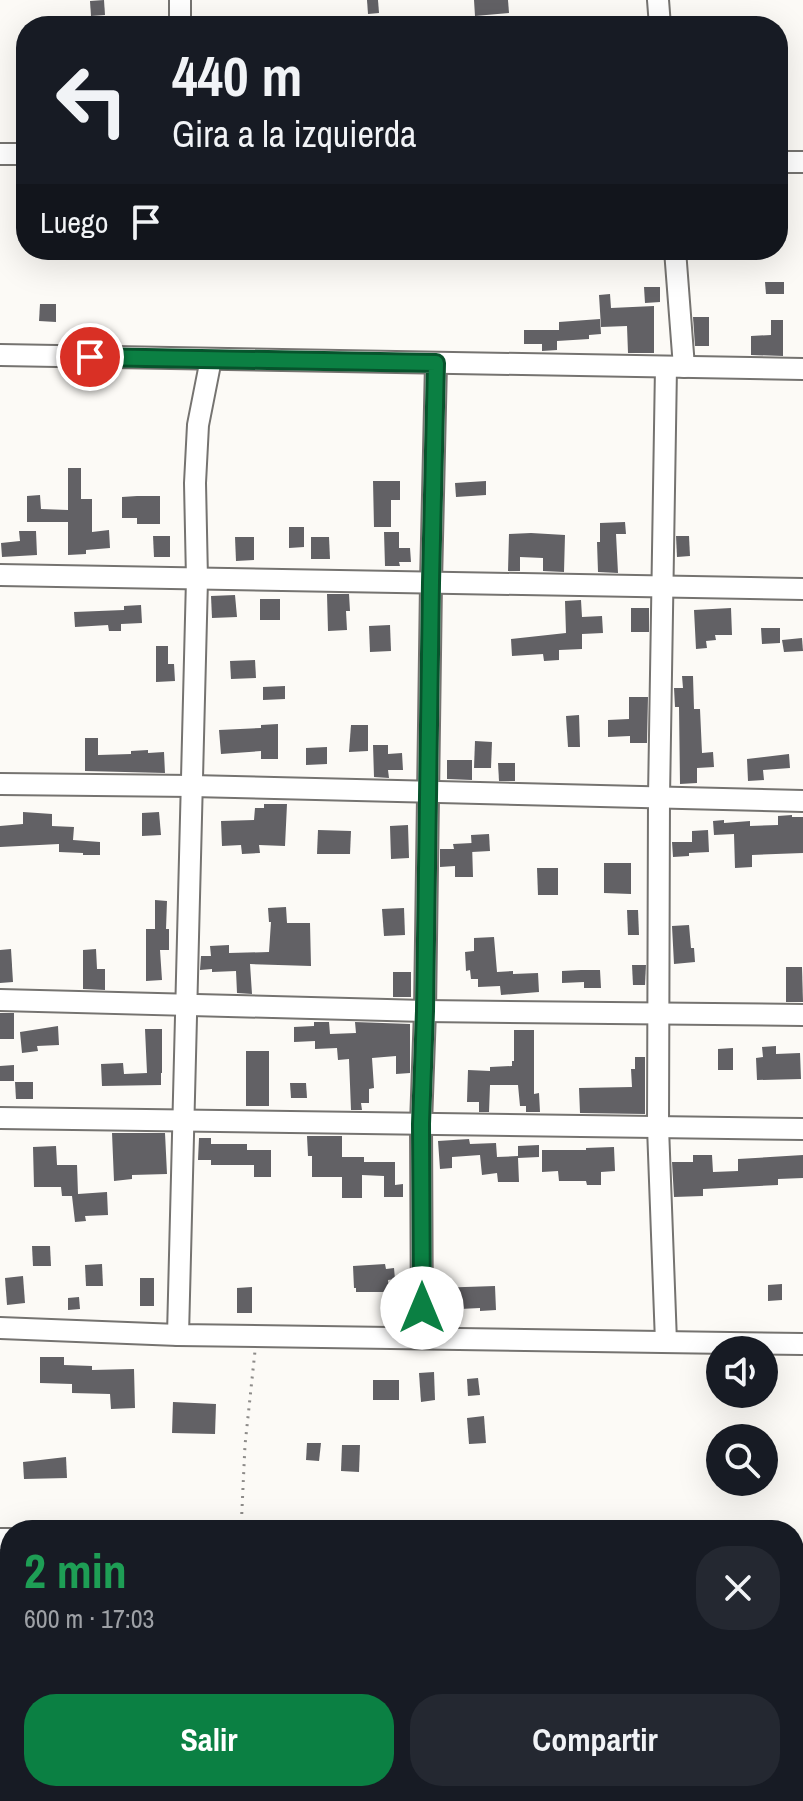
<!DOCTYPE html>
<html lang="es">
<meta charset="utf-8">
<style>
body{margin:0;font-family:"Archivo Narrow",sans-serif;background:#242831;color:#f1f3f6;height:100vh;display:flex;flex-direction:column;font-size:30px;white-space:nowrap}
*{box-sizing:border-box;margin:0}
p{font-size:26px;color:#9ea1a6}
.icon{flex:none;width:44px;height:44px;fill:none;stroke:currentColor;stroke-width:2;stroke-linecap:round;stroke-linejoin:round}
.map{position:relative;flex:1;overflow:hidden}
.side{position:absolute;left:0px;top:1520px;width:804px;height:282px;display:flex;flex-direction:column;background:#171b24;border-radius:32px 32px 0 0;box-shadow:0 8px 32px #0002}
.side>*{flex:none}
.hud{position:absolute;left:16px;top:16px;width:772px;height:244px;border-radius:32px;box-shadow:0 8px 32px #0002;background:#171b24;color:#f1f3f6;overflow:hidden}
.buttons{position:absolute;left:706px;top:1336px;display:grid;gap:16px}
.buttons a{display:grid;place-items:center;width:72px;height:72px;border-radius:50%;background:#171b24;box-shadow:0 8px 32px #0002;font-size:40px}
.pin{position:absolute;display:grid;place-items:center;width:68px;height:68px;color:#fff;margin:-34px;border:4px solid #fff;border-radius:50%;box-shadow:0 2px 8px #0007}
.me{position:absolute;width:88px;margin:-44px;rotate:0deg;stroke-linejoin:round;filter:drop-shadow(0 0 6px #0008)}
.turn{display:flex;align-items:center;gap:28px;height:168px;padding:0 24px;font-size:36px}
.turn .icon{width:104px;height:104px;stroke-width:2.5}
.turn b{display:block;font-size:56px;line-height:68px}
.then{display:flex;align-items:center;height:76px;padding:0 24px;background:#0003;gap:16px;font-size:30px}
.round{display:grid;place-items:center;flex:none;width:84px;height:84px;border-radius:32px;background:#242831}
.summary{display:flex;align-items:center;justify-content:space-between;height:136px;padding:0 24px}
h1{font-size:48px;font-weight:700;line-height:60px;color:#1e9e55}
.action{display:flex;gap:16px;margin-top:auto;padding:16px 24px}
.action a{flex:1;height:92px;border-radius:32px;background:#0b8043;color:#fff;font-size:32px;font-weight:700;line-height:92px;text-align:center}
.action a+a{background:#242831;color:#f1f3f6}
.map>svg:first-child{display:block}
.building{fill:#626165}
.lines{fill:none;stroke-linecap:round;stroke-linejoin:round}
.minor-casing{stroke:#757370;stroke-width:24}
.path{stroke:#8d8b89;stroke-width:3;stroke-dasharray:2 6;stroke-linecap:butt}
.minor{stroke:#fff;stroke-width:20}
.route-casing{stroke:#07532c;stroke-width:20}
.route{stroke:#0b8043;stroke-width:14}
</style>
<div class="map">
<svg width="803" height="1801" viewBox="0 0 803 1801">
<rect width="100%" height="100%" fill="#fcfaf6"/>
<g class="building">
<path d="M104,0L105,15L91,16L90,1Z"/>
<path d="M367,0H378L379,13L368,14Z"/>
<path d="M474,0H508L509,13L475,16Z"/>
<path d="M765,282H784V294H766Z"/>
<path d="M644,287H660V302L645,303Z"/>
<path d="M610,294L611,308L654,306V353H628L627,326L601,327L599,295Z"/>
<path d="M40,304H56V322L39,321Z"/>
<path d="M693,317H709V346H695Z"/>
<path d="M600,319L601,334L589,335V339L557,341V350L542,351V344H524V330H559V322Z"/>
<path d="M771,320H783V356L751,355V336L771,335Z"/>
<path d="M68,468H81V499H92V532L109,530L110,548L86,550V554L68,555V522H27V496L40,495L41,509L68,510Z"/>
<path d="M373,481H400V500H391V527H374Z"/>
<path d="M486,481V495L456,497L455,483Z"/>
<path d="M137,496H160V524H137V518H122V497Z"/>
<path d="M625,522L626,534H616L618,573L598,572L597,542H600V523Z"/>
<path d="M289,527H304V547L289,548Z"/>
<path d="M19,531H36L37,555L2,557L1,543L20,541Z"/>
<path d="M384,532H399V548H410L411,562H399L400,566H385Z"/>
<path d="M531,533L565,535L564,572L543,571V558L520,557V571H508L509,534Z"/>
<path d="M153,536H170V557H154Z"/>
<path d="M676,536H689L690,556L677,557Z"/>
<path d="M235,537H254V560L236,561Z"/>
<path d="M311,537H329L330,559H311Z"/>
<path d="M327,594H349L350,611H346L347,630L328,631Z"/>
<path d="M235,595L237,617L212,618L211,596Z"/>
<rect x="260" y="599" width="20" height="21"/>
<path d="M581,600L582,617L602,616L603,633L582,634V649L559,650V660L544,661L543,654L512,656L511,639L566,633L565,601Z"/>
<path d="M141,605L142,623L121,624V631H109L108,625L75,627L74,612L124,610V606Z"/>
<rect x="631" y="608" width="18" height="24"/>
<path d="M731,608L732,635H715L716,640L706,641L707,648L696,649L694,610Z"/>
<path d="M390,625L391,651L370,652L369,626Z"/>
<path d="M761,628H780V643L762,644Z"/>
<path d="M802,638L803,651L784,652L782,640Z"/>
<path d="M156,646H168V664H174L175,681L156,682Z"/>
<path d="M255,660L256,678L231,679L230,661Z"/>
<path d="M682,676H693L694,709H700L702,753L713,752L714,767L697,768V783L680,784L679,707H675L674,688H683Z"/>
<path d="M285,686V699L263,700V687Z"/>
<path d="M629,697H648L647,743H630V736L608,737V720L629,719Z"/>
<path d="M579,715L580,747H568L566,716Z"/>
<path d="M278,724V759H261V751L221,754L219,730L261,728V725Z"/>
<path d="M351,725H368V751L349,752Z"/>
<path d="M85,738H98V755L131,754V751L148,750V753L164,752L165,773L85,771Z"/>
<path d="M475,741L492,742L491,768H474Z"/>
<path d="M373,745H388V754L402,753L403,770H388L389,778L374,777Z"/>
<path d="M327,747V764L306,765V748Z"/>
<path d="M789,754L790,768L763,770L764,780L748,781L747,759Z"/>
<path d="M447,760H472V780L447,779Z"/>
<path d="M498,763H515V781H499Z"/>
<path d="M264,804H287L285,846L259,845L260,853L242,854L241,845L222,846L221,821L254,820L255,808H264Z"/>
<path d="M23,812L52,814V826L74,827L73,840L100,842V855H83V853L59,852V844L0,847V826L23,824Z"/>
<path d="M159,812L161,835L142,836V813Z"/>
<path d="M792,815V817H803V853L752,855V867L735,868L734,834L714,835L713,821L724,820V823L750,821V826L778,825V816Z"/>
<path d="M408,825L409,858L391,859L390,826Z"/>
<path d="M318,830L351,831L350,854H317Z"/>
<path d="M708,830L709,852L689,853V856L673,857L672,842H692V831Z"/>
<path d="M489,834L490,851L472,852L471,835Z"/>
<path d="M472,843L473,877H455V866L440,867V849H454L453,844Z"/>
<path d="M604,863H631V894L604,893Z"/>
<path d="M537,868H558V895H538Z"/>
<path d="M155,900L167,901L166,929H169V950H160L162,980L146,981V929H155Z"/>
<path d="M286,907L287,923H310L311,966L250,964L252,994L237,993L236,971L212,972V969L200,970L201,956H211L210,946L229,945V953L269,952L271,922H269L268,908Z"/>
<path d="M404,908L405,935L384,936L382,909Z"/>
<path d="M627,910H638L639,935H628Z"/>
<path d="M689,925L691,948H694L695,962L674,964L672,926Z"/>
<path d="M494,937L497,972L513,971V974L538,973L539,992L501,995L500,986L478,987V979H471L470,970L466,971L465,952L474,951V938Z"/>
<path d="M11,949L13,982L0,983V950Z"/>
<path d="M96,949L97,969H105V990L83,989V950Z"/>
<path d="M632,965H646L645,985H633Z"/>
<path d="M786,967H802L803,1002H786Z"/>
<path d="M581,970H600L601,988H584V982L562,983V971Z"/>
<rect x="393" y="972" width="18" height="25"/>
<rect x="0" y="1013" width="14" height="26"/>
<path d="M314,1022H329L330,1034L356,1033L355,1022L410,1024V1073L396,1074V1056L372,1058L374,1088L369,1089V1103H361L362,1110H351L349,1059L338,1060L337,1048L315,1049V1041L294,1042V1027L314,1026Z"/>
<path d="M58,1026L59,1045L37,1046L38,1051L22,1053L20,1032Z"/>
<path d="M145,1029H162V1073H161V1085L102,1086L101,1064L123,1063L124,1074L147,1073Z"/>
<path d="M514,1030H534V1094L539,1093L540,1112H526V1106H520L518,1085H490L489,1112H479V1102H467L468,1070L490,1071V1067L512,1066V1061H514Z"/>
<path d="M776,1046V1054L800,1053L801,1079L757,1080L756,1058L763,1057L762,1047Z"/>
<path d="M733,1048V1070H718V1049Z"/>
<rect x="246" y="1051" width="23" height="55"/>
<path d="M635,1057H645V1114L580,1113L579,1088L632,1087L631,1069H635Z"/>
<path d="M14,1065V1081H0V1066Z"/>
<path d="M15,1082H33V1099H16Z"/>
<path d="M290,1083H306L307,1098H291Z"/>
<path d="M112,1133H165L167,1174L132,1175V1179L114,1181Z"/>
<path d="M307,1136H342V1157H364V1162H395V1185L403,1184V1197H384V1176L362,1175V1198H342V1177H312V1156H308Z"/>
<path d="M199,1138H211V1144H247V1150H271V1177H254V1165H211V1160H198Z"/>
<path d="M469,1139L470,1144L496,1143L497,1157L518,1156V1146L539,1145V1157L518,1158L519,1182H498L497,1173L482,1175L480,1155L452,1157V1168L440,1169L438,1141Z"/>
<path d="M56,1146L57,1165H77L78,1194L107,1192L108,1215L85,1216L86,1221L75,1222L72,1196H62L61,1187H34L33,1147Z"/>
<path d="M614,1147L615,1171L601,1172V1185H587L586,1181H559L558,1171L542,1172V1150H586V1148Z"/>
<path d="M693,1155H712L713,1172L738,1171V1159L803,1155V1178L778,1179V1185L703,1189V1196L674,1197L672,1162H693Z"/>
<path d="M32,1246H50L51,1266H33Z"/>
<path d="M102,1264L103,1286H86L85,1265Z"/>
<path d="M385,1264L386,1269L394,1268L395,1279L388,1280L389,1292H356V1288H354L353,1266Z"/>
<path d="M23,1276L25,1303L7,1305L5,1278Z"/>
<rect x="140" y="1278" width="14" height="28"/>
<path d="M782,1284V1300L768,1301V1285Z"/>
<path d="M495,1286L496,1310L480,1311V1308L460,1309V1304L435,1305V1288Z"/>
<path d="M252,1287V1313H237V1288Z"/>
<path d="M79,1297L80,1309L68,1310V1298Z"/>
<path d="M40,1357H64V1365L92,1366V1370L134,1369L135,1408L111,1409L110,1394L72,1393V1384L40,1383Z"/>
<path d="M434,1372L435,1400L421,1402L419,1373Z"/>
<path d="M478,1378L480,1395L468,1396L467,1379Z"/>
<rect x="373" y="1380" width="26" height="20"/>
<path d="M173,1402L216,1404L215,1434L172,1433Z"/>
<path d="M484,1416L486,1443L469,1444L467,1418Z"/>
<path d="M307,1443H321L319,1461L306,1460Z"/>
<path d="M342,1445H360L359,1472L341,1471Z"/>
<path d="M66,1457L67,1478L24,1479L23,1462Z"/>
</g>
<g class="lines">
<g class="minor-casing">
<g id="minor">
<path d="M658,0L660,26"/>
<path d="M180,26V0"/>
<path d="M0,154H26"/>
<path d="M778,162H803"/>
<path d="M675,250L684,367"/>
<path d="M0,355L803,369"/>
<path d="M666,367L659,797L658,1127L666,1342"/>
<path d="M0,575L803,589"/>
<path d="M0,784L192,786L803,801"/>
<path d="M0,1000L425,1011L803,1015"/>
<path d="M0,1118L803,1129"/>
<path d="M0,1328L178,1335L803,1344"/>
<path d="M178,1335L197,579L195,483L198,425L211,359"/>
<path d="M422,1338L421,1124L425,1011L431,583L436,363"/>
<path d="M0,1539H10"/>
</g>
</g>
<path class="path" d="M241,1530L245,1445L255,1351"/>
<use href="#minor" class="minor"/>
</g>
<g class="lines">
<g class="route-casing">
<path id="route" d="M90,357L436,363L431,583L425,1011L421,1124L422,1308"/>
</g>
<use href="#route" class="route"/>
</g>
</svg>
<div class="buttons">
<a><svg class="icon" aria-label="sound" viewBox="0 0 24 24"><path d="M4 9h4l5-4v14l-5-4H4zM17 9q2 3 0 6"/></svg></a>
<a><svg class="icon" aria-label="search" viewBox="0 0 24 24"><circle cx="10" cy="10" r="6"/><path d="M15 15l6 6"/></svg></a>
</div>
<div class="pin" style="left:90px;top:357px;background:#d93025"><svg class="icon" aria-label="arrive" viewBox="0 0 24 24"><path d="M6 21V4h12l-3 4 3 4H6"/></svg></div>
<svg class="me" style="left:422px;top:1308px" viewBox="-20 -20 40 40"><circle r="19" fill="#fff"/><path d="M0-13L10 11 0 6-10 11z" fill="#0b8043"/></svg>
<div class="hud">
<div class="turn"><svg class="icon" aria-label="left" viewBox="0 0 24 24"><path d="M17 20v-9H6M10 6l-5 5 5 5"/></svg><div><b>440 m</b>Gira a la izquierda</div></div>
<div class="then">Luego<svg class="icon" aria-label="arrive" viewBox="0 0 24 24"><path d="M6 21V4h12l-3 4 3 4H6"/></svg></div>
</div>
<section class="side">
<div class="summary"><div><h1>2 min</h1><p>600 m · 17:03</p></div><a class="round"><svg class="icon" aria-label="close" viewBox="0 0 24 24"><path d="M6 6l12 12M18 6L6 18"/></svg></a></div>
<div class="action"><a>Salir</a><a>Compartir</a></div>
</section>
</div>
